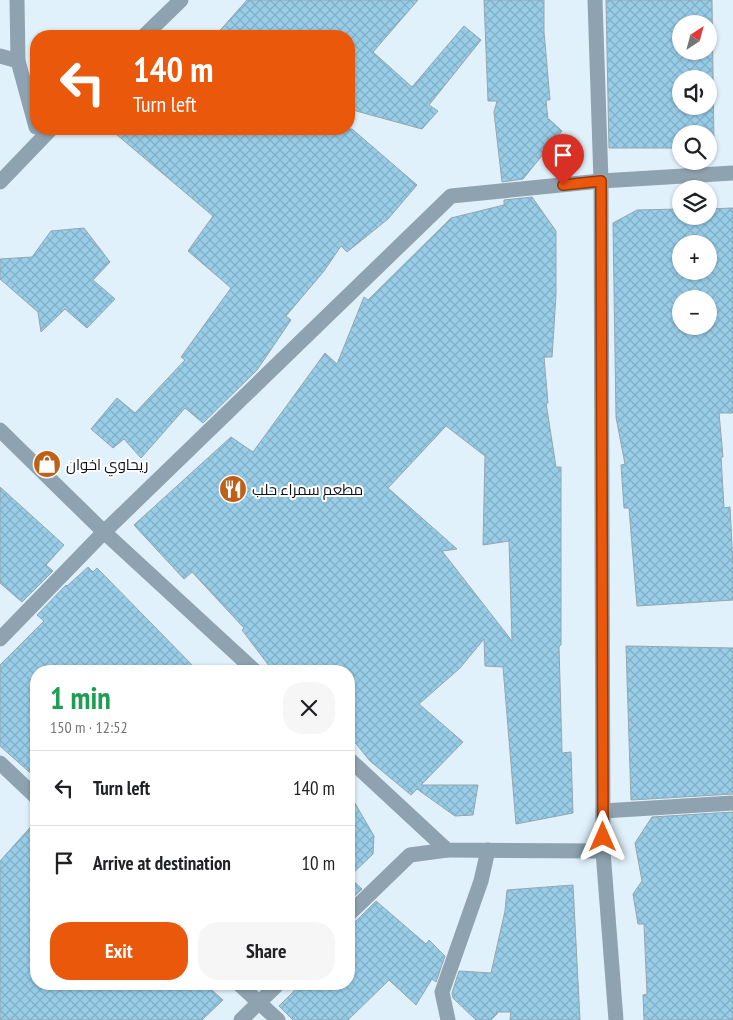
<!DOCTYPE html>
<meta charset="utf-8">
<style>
body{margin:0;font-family:"PT Sans Narrow",Cairo,sans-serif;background:#f6f6f6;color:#202124;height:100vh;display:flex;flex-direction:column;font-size:19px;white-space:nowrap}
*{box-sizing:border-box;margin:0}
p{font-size:16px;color:#757577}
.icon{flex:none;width:28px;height:28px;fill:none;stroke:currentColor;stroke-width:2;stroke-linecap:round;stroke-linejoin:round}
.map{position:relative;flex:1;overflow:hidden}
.drawer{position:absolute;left:30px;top:665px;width:325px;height:325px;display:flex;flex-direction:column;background:#fff;border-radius:20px;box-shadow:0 1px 4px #0004}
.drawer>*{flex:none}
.hud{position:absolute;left:30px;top:30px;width:325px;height:105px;border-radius:20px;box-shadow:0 1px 4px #0004;background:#ea580c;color:#fff;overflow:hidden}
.needle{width:32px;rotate:36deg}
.fabs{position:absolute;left:672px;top:15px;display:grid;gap:10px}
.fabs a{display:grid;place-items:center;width:45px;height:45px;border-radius:50%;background:#fff;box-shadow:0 1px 4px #0004;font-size:25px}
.pin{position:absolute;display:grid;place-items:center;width:42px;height:42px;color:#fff;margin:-51px -21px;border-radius:50% 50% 50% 0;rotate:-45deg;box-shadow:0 0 5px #0007}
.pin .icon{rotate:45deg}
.me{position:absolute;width:55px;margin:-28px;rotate:0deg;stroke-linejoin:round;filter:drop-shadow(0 0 4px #0008)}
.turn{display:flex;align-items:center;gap:18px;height:105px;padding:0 20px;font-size:22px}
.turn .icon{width:65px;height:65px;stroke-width:2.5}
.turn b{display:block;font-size:35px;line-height:42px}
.round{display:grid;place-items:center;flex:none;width:52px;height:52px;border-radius:20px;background:#f6f6f6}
.head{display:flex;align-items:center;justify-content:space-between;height:85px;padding:0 20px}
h1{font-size:30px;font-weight:600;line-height:38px;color:#1e9e55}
.action{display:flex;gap:10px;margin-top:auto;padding:10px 20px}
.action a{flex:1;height:58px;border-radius:20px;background:#ea580c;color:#fff;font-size:20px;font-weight:600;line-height:58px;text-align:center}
.action a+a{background:#f6f6f6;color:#202124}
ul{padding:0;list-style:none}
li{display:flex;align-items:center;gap:15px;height:75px;padding:0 20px;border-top:1px solid #e0e0e0}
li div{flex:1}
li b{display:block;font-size:19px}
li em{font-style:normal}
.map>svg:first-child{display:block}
.building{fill:url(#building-cross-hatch);stroke:#95a5ae;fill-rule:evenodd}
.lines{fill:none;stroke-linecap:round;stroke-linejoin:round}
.minor{stroke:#8ea3af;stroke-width:15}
.tertiary{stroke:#8ea3af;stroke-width:15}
.route-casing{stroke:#983908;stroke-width:12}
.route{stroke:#ea580c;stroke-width:9}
.labels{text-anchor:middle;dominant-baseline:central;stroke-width:4;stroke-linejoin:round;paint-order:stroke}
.poi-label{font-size:15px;fill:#0a1013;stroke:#fff;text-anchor:start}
</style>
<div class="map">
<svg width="733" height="1020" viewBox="0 0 733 1020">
<defs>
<pattern id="building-cross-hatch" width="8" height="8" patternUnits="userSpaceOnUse" patternTransform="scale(1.25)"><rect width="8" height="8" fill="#98cde8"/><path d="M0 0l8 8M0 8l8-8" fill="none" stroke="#82afc6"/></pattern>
</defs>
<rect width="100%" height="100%" fill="#e0f1fb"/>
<g class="building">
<path d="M247,0H418L373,52L412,87L464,26L481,40L429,105L438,111L422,129L349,109V36H215Z"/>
<path d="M484,0H544V32L550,100H546L548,120L549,119L562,131L523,179L502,182L494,112L497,101H488Z"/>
<path d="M606,0H712L714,147H709V134H681V148H609ZM681,24H709V51H681ZM681,79H709V106H681Z"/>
<path d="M110,129H352L417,185L388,219L347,252L341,246L324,271L286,316L291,320L257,370L203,423L185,408L141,458L124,439L113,448L91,429L117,398L135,413L185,360L181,357L231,288L188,251L213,216Z"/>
<path d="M532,197L556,231V295L552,357H544L548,403H546L556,467H561V645L559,646L562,753L571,752L573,813L516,824L503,667L485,666L484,639L460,668L419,704L463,742L421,785H478L473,815L455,816L417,789L411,795L370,761L349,735V671H273L242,630L244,628L192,572L184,579L134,525L231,437L253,452L325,353L337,364L364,297L368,300L451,218L504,205V200ZM446,426L485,456L483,545L509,541L512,641L442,551L457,549L388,488Z"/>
<path d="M733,208V413H719L723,457H721L724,508L730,507L733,565V600L637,606L629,508H624L621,465L625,464L616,417L613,223L637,210L681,209V216H709V209ZM681,244H709V271H681ZM681,299H709V326H681Z"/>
<path d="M84,228L110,262L93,280L115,299L87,328L65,309L41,332L38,312L0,279V259L32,257L51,231Z"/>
<path d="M0,487L64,545L46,565L53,571L22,602L0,583Z"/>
<path d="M88,567L93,572L97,568L198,671H36V778L0,746V665L44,621L37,615L66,585L67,586Z"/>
<path d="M626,646L733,648V794L631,800Z"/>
<path d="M349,793L374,836L373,854L349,877Z"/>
<path d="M733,812V1020H644L643,995L647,994L644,924H638L633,894L642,881L635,843L652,817Z"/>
<path d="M36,821V984H205L223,1000L202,1020H0V861Z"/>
<path d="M349,877L362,889L349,901Z"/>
<path d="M573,885L580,1020H510L511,1012H496L498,1013L491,1020H476L453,998L452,993L459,971L491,973L505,911L507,890Z"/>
<path d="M376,901L426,944L429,940L445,956L436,982L432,979L416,1005L389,980L348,1020H293L279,1006L301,984H349V923L356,921Z"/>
</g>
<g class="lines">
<g class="minor">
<path d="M17,0L18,61L36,127"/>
<path d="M595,0L601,181L603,851L616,1020"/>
<path d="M0,56L18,61"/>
<path d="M0,430L104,532L255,671"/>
<path d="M0,639L104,532L451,196L601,181L733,173"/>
<path d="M349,759L447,850L603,851"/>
<path d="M0,763L36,797"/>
<path d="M603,811L733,803"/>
<path d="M349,914L410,855L447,850"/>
<path d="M239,984L278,1020"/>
<path d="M241,1020L278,984"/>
<path d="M448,1020L442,992L481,881L488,850"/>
</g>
<g class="tertiary">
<path d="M144,36L181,0"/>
<path d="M0,182L51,129"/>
</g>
</g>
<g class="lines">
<g class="route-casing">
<path id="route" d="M563,185L601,181L603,837"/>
</g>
<use href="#route" class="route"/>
</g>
<defs>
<g id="shop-disc" transform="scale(1.4375)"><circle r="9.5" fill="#be6017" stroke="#fff"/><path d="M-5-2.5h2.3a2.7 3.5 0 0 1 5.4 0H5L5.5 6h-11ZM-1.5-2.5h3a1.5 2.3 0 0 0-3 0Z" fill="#fff"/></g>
<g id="restaurant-disc" transform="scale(1.4375)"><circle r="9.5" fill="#be6017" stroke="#fff"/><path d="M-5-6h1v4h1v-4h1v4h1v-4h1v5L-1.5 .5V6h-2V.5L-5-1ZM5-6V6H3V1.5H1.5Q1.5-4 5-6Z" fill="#fff"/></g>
</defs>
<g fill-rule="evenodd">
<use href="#shop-disc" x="47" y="464"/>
<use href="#restaurant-disc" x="233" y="489"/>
</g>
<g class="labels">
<g class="poi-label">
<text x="66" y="464">ريحاوي اخوان</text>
<text x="252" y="489">مطعم سمراء حلب</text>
</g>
</g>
</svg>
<div class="fabs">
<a><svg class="needle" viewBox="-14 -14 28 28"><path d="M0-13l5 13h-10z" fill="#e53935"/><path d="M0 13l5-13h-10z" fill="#757577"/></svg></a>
<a><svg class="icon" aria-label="sound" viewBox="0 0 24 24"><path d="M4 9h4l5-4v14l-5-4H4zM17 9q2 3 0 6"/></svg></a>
<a><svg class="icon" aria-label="search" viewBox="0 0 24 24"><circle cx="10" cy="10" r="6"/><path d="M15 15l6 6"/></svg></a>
<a><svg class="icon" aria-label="layers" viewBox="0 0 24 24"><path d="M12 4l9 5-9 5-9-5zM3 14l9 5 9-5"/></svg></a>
<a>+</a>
<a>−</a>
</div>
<div class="pin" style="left:563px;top:185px;background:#d93025"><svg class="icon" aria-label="arrive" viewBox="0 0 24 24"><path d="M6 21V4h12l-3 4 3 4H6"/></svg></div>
<svg class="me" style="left:603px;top:837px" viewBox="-20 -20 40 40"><path d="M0-17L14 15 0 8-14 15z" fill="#ea580c" stroke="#fff" stroke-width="4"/></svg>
<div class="hud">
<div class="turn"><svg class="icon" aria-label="left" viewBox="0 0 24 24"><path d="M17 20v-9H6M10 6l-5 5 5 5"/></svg><div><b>140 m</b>Turn left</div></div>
</div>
<section class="drawer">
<div class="head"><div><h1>1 min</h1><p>150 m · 12:52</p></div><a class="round"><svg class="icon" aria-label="close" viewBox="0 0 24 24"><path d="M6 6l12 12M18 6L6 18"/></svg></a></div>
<ul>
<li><svg class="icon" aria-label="left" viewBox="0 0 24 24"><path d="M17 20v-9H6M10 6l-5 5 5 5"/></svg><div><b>Turn left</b></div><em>140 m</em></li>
<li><svg class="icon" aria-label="arrive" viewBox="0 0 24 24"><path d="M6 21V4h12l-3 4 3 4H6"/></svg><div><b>Arrive at destination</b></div><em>10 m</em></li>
</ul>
<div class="action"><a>Exit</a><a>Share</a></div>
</section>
</div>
